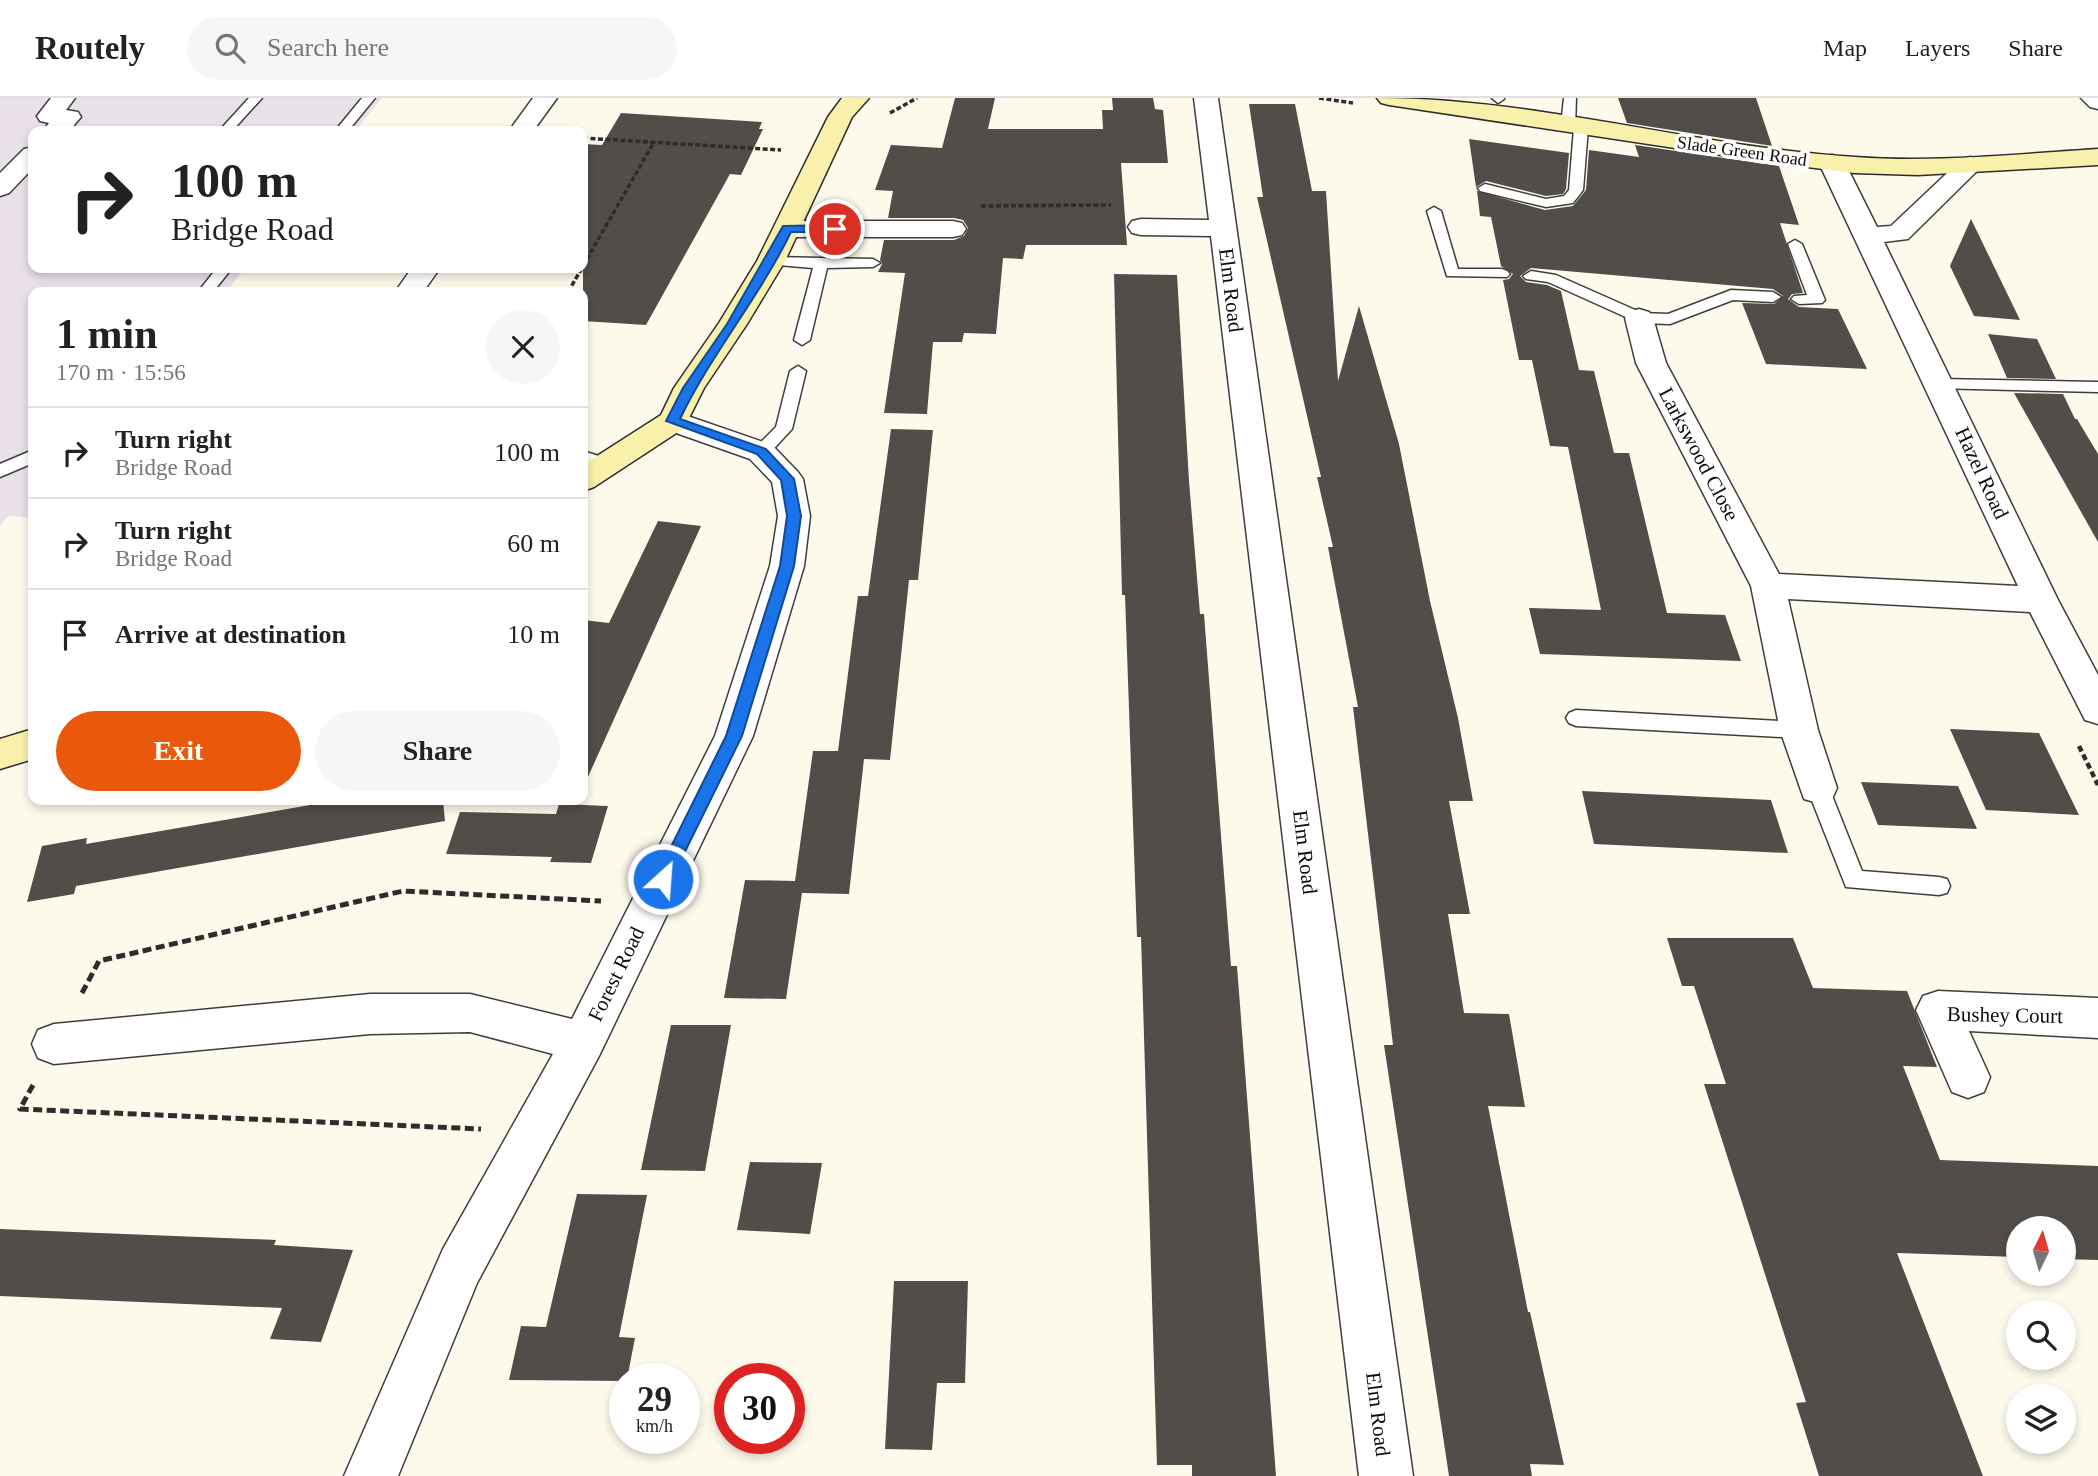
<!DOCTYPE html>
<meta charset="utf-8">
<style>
body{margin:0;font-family:Georgia,serif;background:#f6f6f6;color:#222;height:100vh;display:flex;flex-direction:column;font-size:26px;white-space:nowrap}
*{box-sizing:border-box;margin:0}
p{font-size:23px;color:#767676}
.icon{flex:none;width:38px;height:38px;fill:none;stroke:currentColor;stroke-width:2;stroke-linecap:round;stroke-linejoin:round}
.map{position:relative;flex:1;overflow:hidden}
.details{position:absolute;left:28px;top:189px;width:560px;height:518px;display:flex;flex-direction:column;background:#fff;border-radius:14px;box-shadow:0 4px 10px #0003}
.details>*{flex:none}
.top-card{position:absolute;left:28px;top:28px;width:560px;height:147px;border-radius:14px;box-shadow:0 4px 10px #0003;background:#fff;color:#222;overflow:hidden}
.needle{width:46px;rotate:5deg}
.buttons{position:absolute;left:2006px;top:1118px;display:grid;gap:14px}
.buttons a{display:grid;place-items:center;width:70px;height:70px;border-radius:50%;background:#fff;box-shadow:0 4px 10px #0003;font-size:35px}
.speed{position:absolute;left:609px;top:1265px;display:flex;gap:14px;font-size:35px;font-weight:700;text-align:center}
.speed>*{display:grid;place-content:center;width:91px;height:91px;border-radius:50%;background:#fff;box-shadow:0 4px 10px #0003;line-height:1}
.speed small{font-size:18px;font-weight:400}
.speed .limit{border:10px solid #d22;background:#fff;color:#111}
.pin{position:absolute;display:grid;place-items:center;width:60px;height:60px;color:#fff;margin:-30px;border:4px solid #fff;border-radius:50%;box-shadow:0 2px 7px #0007}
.me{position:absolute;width:77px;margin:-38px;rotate:26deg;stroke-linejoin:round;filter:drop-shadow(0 0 5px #0008)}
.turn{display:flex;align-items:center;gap:24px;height:147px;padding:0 28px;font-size:32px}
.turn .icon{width:91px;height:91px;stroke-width:2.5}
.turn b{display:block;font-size:49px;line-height:60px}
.round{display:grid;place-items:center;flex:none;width:74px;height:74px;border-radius:37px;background:#f6f6f6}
.overview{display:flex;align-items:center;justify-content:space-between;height:119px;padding:0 28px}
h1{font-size:42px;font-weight:700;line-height:52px}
.cta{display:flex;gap:14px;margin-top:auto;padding:14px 28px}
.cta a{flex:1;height:80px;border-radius:42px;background:#ea580c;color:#fff;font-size:28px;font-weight:700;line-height:80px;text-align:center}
.cta a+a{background:#f6f6f6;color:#222}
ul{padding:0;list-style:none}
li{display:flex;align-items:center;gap:21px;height:91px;padding:0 28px;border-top:2px solid #e0e0e0}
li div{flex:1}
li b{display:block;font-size:26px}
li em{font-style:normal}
header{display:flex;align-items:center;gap:42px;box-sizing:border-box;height:98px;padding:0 35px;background:#fff;border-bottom:2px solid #e0e0e0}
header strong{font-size:33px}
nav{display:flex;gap:38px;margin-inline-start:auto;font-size:24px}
.search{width:490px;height:63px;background:#f6f6f6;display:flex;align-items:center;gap:18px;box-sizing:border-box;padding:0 24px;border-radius:38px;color:#767676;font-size:26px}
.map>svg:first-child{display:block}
.industrial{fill:#e9e0ea}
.building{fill:#534d49}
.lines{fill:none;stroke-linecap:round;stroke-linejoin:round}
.lane-casing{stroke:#3e3e3e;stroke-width:3}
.street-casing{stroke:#3e3e3e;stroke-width:3}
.secondary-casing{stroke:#2d2d2d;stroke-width:3}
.path-far2{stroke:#2d2d2d;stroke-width:3.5;stroke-dasharray:5 2.5;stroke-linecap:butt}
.path-far1{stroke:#2d2d2d;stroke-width:4.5;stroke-dasharray:6 3.5;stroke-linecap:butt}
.path{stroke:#2d2d2d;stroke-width:5;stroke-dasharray:9 4.5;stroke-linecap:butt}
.lane{fill:#fff;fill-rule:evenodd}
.street{fill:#fff;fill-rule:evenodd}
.secondary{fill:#f9f0ab;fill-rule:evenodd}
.route{fill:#1a73e8;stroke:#114b97;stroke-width:2}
.labels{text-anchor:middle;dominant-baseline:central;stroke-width:7;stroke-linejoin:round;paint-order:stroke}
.far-street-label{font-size:18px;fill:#0b0b0b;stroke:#fff}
.street-label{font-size:21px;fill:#0b0b0b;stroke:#fff}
</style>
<header>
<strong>Routely</strong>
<div class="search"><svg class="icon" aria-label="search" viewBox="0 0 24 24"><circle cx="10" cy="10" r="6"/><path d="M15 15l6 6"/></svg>Search here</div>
<nav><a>Map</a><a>Layers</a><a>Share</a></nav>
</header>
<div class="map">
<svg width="2098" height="1378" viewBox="0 0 2098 1378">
<rect width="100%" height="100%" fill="#fefaeb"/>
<path class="industrial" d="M0,0H382L355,33H33V170H245L226,194H33V420L8,418L0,428Z"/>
<g class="building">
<path d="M955,0H995L988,31H1103L1102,12H1113L1112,0H1153L1155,11L1163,12L1168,65H1121L1127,147H1026L1023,161L1003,160L996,236L964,235L962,244H933L927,316L884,315L905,175L878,174L882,166L880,162L884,142H954L964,138L968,130L963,122L954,120H888L893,93L875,92L891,47L942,50Z"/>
<path d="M1618,0H1756L1772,48L1627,25Z"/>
<path d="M1249,6H1295L1312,93H1326L1338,283L1359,208L1399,346L1430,503L1458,620L1473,703H1449L1470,816H1448L1464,915L1509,916L1525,1009L1488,1008L1528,1214H1530L1564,1367L1530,1366L1532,1378H1449L1384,947H1393L1353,609H1358L1328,449H1333L1317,379H1321L1257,99H1263Z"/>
<path d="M621,15L762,24L759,31H763L741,77L730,76L646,227L583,223V46L602,47Z"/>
<path d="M1469,41L1569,55L1566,91L1563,96L1546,98L1486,83L1476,89Z"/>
<path d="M1635,47L1779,68L1799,127L1780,125L1803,195L1792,196L1788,201L1799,209L1838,211L1867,271L1766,266L1742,205L1774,206L1783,198L1773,191L1531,170L1520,178L1526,184L1547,187L1561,193L1579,272L1594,273L1614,355H1629L1667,515L1725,517L1741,563L1540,556L1529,510L1601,512L1568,349L1550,348L1532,262H1519L1503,182L1509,181L1513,176L1501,168L1491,119L1480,118L1477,93L1545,112L1573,108L1586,92L1589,52L1639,59Z"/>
<path d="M1971,121L2020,222L1974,218L1950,168Z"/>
<path d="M1114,176L1177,177L1189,383L1200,516H1204L1231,868H1237L1276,1378H1192V1367H1157L1141,839H1137L1125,497H1122Z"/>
<path d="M1988,236L2037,241L2056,281L2007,280Z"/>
<path d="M2014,295L2063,296L2075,321H2077L2098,356V444Z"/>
<path d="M891,331L933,332L918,482H909L890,662L864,661L849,796L802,795L786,901L724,900L745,782L795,783L813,653H838L858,498H868Z"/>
<path d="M658,423L701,428L583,690V522L609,525Z"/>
<path d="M1950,631L2039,635L2079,717L1986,712Z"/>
<path d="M1861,684L1958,688L1977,731L1878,727Z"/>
<path d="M1582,693L1771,702L1788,755L1594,746Z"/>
<path d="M339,702H443L445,723L76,788L74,796L27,804L42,748L87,740L86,746Z"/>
<path d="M559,706L608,708L591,765L550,764L552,759L446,756L460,714L556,716Z"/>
<path d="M1667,840H1793L1813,890L1907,893L1937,969L1903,968L1940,1062L2098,1068V1162L2063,1161V1130H2018V1159L1897,1155L1983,1378H1819L1796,1305L1806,1304L1704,986H1726L1694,888H1682Z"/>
<path d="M671,927H731L705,1073L641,1072Z"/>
<path d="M750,1064L822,1065L810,1136L737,1132Z"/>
<path d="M577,1096L647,1097L619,1239L635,1240L627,1281L625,1283L509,1282L521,1228L546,1229Z"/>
<path d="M0,1131L276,1142L274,1147L353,1152L321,1244L270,1241L282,1210L0,1198Z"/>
<path d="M894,1183H968L965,1285H937L932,1352L885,1351Z"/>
</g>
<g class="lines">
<g class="lane-casing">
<g id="lane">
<path d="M249,0H262L232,33H219Z"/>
<path d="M362,0H375L348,33H335Z"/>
<path d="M1492,0H1504V1L1498,5Z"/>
<path d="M1564,0H1576L1575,28L1568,32L1561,28Z"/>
<path d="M1581,26L1588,30L1583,92L1573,105L1546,109L1480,93L1478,90L1485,86L1546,101L1564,98L1569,92L1574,30Z"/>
<path d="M1434,109L1441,113L1458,171H1502L1507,173L1510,176L1507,179L1447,178L1427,113Z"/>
<path d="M1795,142L1802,146L1825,202L1822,205L1799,206L1791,201L1794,198L1807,197L1788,146Z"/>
<path d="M771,159L873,161L880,165L873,169L827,170L810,242L802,247L794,242L813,170L766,166L764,163L766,160Z"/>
<path d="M217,170H232L213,194H198Z"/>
<path d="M1531,173L1556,177L1642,215L1668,216L1731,192L1773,194L1781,199L1773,204L1733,202L1670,226L1639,225L1548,184L1526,181L1523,178Z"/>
<path d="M798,268L806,273L792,331L767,358H755L752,354L755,350L776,329L790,273Z"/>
<path d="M1940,281L2098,284V294L1934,290L1932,286Z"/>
<path d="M33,352V365L0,379V366Z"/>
<path d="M1576,612L1799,624L1806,626L1809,632L1806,638L1799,640L1576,628L1569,625L1566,620L1569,615Z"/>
<path d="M1818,682L1825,684L1829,690L1862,773L1939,779L1947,781L1950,788L1947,795L1939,797L1846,789L1807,690L1811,684Z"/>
</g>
</g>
<g class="street-casing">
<g id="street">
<path d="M51,0H75L66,12L78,14L81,19L69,33H43L49,25L40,23L37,18Z"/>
<path d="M533,0H557L533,33H509Z"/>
<path d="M1194,0H1218L1413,1378H1359L1211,138L1141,137L1132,135L1128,129L1132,123L1141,121L1209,122Z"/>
<path d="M2081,0H2098V11L2090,9Z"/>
<path d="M33,49V70L9,95L0,98V75L24,51Z"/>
<path d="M1832,57L1841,60L1845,65L1877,129L1891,128L1961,62L1970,59L1979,62L1983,67L1908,141L1884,144L2058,502L2098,577V626L2085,622L2030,514L1788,501L1818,632L1837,690L1832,701L1818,705L1804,701L1780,632L1751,488L1636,265L1625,220L1629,214L1639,211L1649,214L1653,220L1666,265L1779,476L2018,488L1819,65L1823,60Z"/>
<path d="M787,123H953L962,125L966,131L962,137L953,139H787L778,137L774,131L778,125Z"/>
<path d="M412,170H440L423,194H395Z"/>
<path d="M673,313L772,347L798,374L803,381L810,418L804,468L753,638L599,958L477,1185L398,1378H344L443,1151L553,956L470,934L370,936L54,966L38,960L32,946L38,932L54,926L370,896H470L572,921L715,638L770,468L778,418L772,384L750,361L662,330L658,323L662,316Z"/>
<path d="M583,353L611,362L616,369L611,376L600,379L583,374Z"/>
<path d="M1938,893L2098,900V940L1969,933L1990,979L1984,994L1968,1000L1952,994L1916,912L1923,898Z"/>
</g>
</g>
<g class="secondary-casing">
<g id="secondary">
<path d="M842,0H869L852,19L785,163L747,226L704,290L684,330L594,389L583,393V367L661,317L674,290L719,225L757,163L828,19Z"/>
<path d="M1377,0C1538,0 1695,49 1855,59C1935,65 2017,56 2098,51V67L1918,77L1854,75L1761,63L1389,7L1381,5Z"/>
<path d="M33,631V661L0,671V641Z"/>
</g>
</g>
<g class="path-far2">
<path d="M1319,0L1353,5"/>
<path d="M890,15L917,0"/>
<path d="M583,40L781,52"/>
<path d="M981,108L1111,107"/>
<path d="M583,168L654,44"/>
<path d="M568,194L582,170"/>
</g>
<path class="path-far1" d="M2079,648L2098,687"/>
<g class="path">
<path d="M82,895L99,863L403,793L601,803"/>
<path d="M33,987L20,1011L481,1031"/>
</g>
<use href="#lane" class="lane"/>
<use href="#street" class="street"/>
<use href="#secondary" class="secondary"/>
</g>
<path class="route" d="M783,128L835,127L841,131L835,134H791C759,200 711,256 680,321L766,351L794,381L801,418L794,468L742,638L669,786H657L655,781L726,638L780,468L787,418L781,382L757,356L666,323L683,290L727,226Z"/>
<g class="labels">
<g class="far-street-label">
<text transform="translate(1742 53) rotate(8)">Slade Green Road</text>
</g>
<g class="street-label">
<text transform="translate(1231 192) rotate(83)">Elm Road</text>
<text transform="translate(1699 356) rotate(62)">Larkswood Close</text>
<text transform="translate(1982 375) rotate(65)">Hazel Road</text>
<text transform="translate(1305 754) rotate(83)">Elm Road</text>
<text transform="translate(616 876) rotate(-64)">Forest Road</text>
<text transform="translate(2005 917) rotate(1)">Bushey Court</text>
<text transform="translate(1378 1316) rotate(83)">Elm Road</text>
</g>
</g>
</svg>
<div class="buttons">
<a><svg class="needle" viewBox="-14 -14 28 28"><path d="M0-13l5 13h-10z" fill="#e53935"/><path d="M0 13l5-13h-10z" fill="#767676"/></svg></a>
<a><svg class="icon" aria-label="search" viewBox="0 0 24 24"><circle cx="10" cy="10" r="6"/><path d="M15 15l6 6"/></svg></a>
<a><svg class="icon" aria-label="layers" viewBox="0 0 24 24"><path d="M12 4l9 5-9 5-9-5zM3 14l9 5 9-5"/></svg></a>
</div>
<div class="speed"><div>29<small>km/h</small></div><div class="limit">30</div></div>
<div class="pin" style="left:835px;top:131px;background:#d93025"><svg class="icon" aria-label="arrive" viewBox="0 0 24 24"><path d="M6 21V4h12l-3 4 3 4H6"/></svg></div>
<svg class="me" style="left:663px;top:781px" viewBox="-20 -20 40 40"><circle r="17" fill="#1a73e8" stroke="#fff" stroke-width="3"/><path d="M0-11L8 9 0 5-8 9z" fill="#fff"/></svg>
<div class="top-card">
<div class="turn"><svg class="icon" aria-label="right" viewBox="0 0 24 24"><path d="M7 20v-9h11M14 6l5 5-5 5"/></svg><div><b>100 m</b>Bridge Road</div></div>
</div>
<section class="details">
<div class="overview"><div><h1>1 min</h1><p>170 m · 15:56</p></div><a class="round"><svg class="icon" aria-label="close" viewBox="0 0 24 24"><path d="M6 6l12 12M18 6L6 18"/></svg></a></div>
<ul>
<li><svg class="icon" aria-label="right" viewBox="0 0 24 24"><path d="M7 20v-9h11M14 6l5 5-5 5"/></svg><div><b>Turn right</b><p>Bridge Road</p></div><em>100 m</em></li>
<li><svg class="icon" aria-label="right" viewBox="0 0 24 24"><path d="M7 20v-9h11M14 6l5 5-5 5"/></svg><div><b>Turn right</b><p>Bridge Road</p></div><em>60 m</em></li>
<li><svg class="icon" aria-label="arrive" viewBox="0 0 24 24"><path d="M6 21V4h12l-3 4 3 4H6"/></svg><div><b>Arrive at destination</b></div><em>10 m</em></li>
</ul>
<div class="cta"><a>Exit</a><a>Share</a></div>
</section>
</div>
